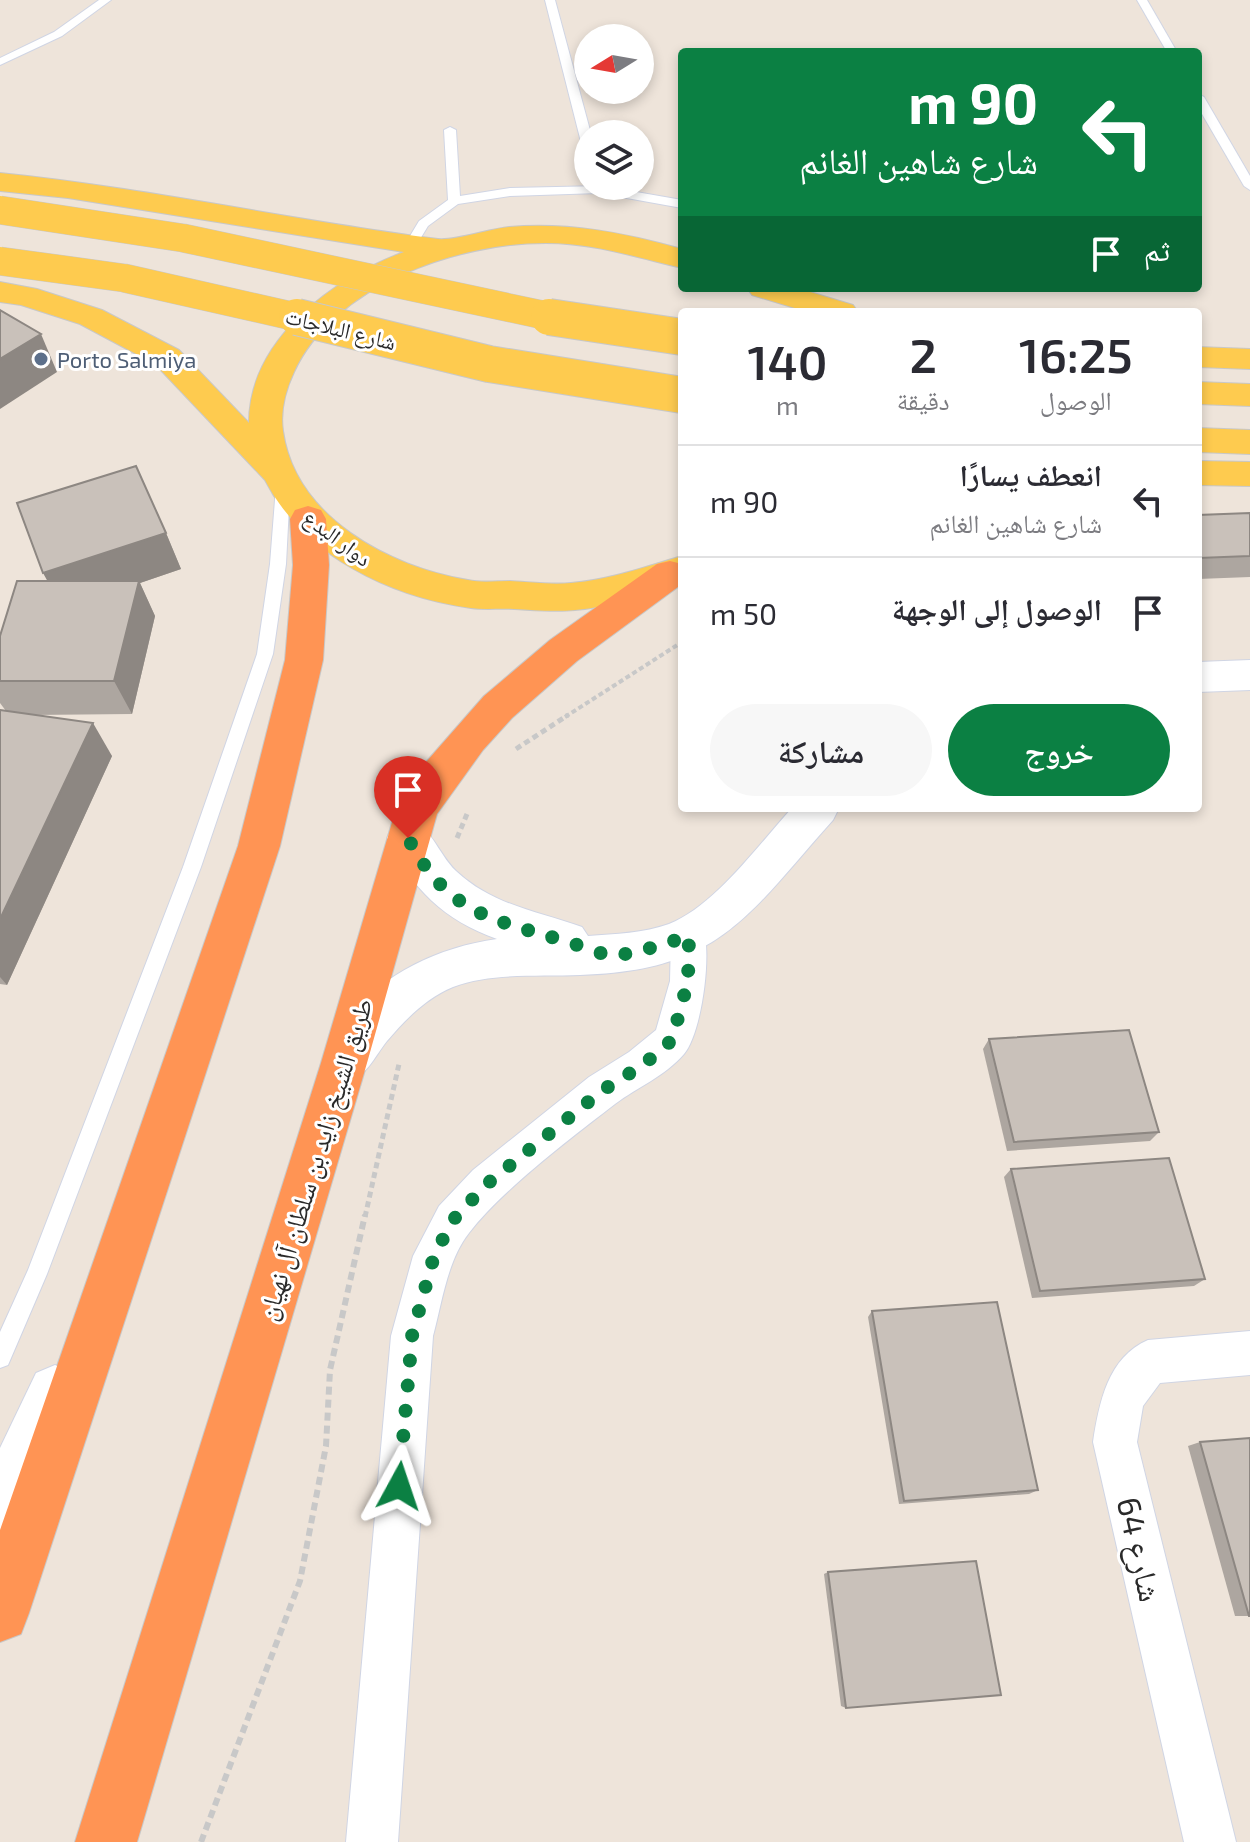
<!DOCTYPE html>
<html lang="ar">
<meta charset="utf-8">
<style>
body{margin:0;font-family:"Exo 2","Noto Naskh Arabic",sans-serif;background:#f7f7f7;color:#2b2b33;direction:rtl;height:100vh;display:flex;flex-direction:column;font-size:30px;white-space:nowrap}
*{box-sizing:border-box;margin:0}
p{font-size:26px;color:#7c7c81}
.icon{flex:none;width:44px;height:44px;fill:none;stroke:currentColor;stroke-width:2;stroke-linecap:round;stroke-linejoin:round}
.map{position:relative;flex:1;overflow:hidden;direction:ltr}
.panel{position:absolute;left:678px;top:308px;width:524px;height:504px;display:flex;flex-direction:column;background:#fff;border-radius:8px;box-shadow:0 4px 12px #0003;direction:rtl}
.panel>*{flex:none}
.guide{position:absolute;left:678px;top:48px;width:524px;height:244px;border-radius:8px;box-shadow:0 4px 12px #0003;direction:rtl;background:#0b8043;color:#fff;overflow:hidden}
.needle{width:52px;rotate:259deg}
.buttons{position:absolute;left:574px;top:24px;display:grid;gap:16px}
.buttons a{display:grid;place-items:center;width:80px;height:80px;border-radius:50%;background:#fff;box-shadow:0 4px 12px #0003;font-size:40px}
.pin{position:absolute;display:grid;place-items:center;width:68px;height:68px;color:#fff;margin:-82px -34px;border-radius:50% 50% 50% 0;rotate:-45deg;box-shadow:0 0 8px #0007}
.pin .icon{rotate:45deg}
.me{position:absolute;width:88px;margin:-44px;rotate:5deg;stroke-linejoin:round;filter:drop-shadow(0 0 6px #0008)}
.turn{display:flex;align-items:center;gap:28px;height:168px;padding:0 32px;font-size:36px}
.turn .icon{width:104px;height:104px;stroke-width:2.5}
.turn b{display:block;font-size:56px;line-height:68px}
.then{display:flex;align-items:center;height:76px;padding:0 32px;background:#0003;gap:16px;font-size:30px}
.eta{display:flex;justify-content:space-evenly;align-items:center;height:136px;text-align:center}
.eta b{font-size:48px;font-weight:600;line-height:56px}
.primary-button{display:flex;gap:16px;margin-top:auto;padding:16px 32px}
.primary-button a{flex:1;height:92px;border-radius:48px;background:#0b8043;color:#fff;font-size:32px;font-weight:600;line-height:92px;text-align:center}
.primary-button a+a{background:#f7f7f7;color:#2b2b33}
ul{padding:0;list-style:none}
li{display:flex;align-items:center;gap:24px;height:112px;padding:0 32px;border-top:2px solid #e1e1e2}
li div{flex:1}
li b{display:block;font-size:30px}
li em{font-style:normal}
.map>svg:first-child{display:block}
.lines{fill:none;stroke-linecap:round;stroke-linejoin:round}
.service-casing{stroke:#d0d5e4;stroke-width:2}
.minor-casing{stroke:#d0d5e4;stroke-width:2}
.tertiary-casing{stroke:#d0d5e4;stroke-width:2}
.secondary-casing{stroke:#d0d5e4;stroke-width:2}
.primary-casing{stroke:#c8c8c8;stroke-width:2}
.motorway-casing{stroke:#c8c8c8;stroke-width:2}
.path-far2{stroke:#c8c8c8;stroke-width:4;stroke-dasharray:5 3;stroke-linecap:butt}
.path-far1{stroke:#c8c8c8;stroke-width:5;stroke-dasharray:6 4;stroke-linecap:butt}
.path{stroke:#c8c8c8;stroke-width:6;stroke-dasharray:8 5;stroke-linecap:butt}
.service{fill:#fff;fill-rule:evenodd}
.minor{fill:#fff;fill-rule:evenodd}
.tertiary{fill:#fff;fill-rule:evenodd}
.secondary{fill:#fff;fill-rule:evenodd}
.primary{fill:#fecb4f;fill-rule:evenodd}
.motorway{fill:#ff9454;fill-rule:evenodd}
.primary-bridge-far1-casing{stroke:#c8c8c8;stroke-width:29;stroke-linecap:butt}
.primary-bridge-casing{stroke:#c8c8c8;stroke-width:38;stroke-linecap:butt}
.primary-bridge-far1{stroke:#fecb4f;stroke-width:28}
.primary-bridge{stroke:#fecb4f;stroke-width:36}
.wall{fill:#ada6a0}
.shaded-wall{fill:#8d8782}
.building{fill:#c9c1ba;stroke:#8d8782;stroke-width:2}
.route{stroke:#0b8043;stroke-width:14;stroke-dasharray:0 25.2}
.service-dot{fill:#5c6f8a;stroke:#fff;stroke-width:3}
.labels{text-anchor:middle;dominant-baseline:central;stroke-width:6;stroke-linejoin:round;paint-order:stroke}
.far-street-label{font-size:22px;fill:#2a2a2a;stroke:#fff}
.far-service-label{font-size:22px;fill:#4e5e75;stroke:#fff;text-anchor:start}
.street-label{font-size:26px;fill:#2a2a2a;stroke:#fff}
.near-street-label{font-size:32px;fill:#2a2a2a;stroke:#fff}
</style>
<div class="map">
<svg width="1250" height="1842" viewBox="0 0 1250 1842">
<rect width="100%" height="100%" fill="#eee4da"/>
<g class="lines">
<g class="service-casing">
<g id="service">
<path d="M99,0H111L62,36L0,65V58L54,32Z"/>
<path d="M545,0H555L591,134H588V149L582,146Z"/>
<path d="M1137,0H1147L1177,52H1167Z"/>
<path d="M1198,94L1204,97L1250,176V190L1244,186L1198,107Z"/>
<path d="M450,127L456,130L460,196L510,188L602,186L682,200V208L599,193L510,196L458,204L428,226L414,249H406L404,246L419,221L448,200L444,130Z"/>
<path d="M283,482L290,487L286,564L273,654L201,867L47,1274L8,1365L0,1368V1332L28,1270L183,867L257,654L270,564L276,487Z"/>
</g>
</g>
<g class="minor-casing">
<g id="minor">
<path d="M689,920L702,925C713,949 702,1033 684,1054C665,1076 638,1087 615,1104C571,1138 502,1190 469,1233C447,1261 442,1303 433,1336L398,1842H346L391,1336L413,1256L439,1206L473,1170L589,1077L629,1052L656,1030L670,981L671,936L676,925Z"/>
<path d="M1250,1331V1375L1160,1383L1143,1406L1137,1442L1236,1842H1184L1093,1442C1099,1403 1108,1357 1148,1340Z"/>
</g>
</g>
<g class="tertiary-casing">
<g id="tertiary">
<path d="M1250,660V690L1198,692V662Z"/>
<path d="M792,808H839L833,820C747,916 720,971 580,975C539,977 491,972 453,987C426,998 405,1020 387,1041C372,1060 369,1074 345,1083L328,1076L322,1061C354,989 421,950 497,939C444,920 412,889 387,838L393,826C430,813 433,849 456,871C492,905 537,911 582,927L588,936C615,934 644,933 669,924C715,906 759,844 792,808Z"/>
</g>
</g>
<g class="secondary-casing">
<path id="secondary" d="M55,1365L74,1373L82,1392L20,1529L0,1537V1448L36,1373Z"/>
</g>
<g class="primary-casing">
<g id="primary">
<path d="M0,173C147,188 291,220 438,239C456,241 488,229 509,227C569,222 625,233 682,249V268C636,257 593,243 546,243C457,243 334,285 294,372C286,389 280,411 283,431C295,517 389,567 468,580C482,583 496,581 510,581C530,582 551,585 571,583C609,580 645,567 682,556V584C648,595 611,607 575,610C555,612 534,610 514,609C499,608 485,610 471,608C390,597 303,555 265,480L155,364L80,324L21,305L0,302V282L37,289L102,310L179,350L249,423C249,339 334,278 404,252L68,198L0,191Z"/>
<path d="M747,288H797L853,305L858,312H808L752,295Z"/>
<path d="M1198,347L1250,349V369L1198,367Z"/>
<path d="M1198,382L1250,384V406L1198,404Z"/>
<path d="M1198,428L1250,430V454L1198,452Z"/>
<path d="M1198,461L1250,462V486L1198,485Z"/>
</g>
</g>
<g class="motorway-casing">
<g id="motorway">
<path d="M308,506L321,510L326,519L329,565L323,660L280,846L29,1613L21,1634L0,1642V1530L238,846L285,660L293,565L290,519L295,510Z"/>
<path d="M670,561L682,564V584L577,661L512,718L483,750L437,814L367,1063L137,1842H75L321,1063L396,809L427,761L484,696L550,640L657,564Z"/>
</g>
</g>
<path class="path-far2" d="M565,717L682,642"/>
<g class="path-far1">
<path d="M516,749L568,715"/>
<path d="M457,838L467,814"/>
<path d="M365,1217L399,1064"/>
</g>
<path class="path" d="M201,1842L300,1581L326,1446L330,1370L365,1215"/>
<use href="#service" class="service"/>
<use href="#minor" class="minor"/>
<use href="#tertiary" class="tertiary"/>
<use href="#secondary" class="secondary"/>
<use href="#primary" class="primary"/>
<use href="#motorway" class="motorway"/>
<g class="primary-bridge-far1-casing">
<g id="primary-bridge-far1">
<path d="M0,210L183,238L562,319"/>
<path d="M0,261L124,278L305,319"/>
</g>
</g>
<g class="primary-bridge-casing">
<g id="primary-bridge">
<path d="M297,317L489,364L682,395"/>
<path d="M549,317L682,337"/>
</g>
</g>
<use href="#primary-bridge-far1" class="primary-bridge-far1"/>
<use href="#primary-bridge" class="primary-bridge"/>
</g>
<g class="wall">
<path d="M1250,513V577L1198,579V515Z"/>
<path d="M166,533L181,569L140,583L155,616L132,714L32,715L112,756L7,985L0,984V710L6,711L0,703V636L48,581Z"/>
<path d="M989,1039L1159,1132L1150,1141L1007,1151L983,1049Z"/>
<path d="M1011,1169L1205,1279L1194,1286L1032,1298L1004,1177Z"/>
<path d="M872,1311L1038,1490L1029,1494L899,1504L868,1317Z"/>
<path d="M1200,1442L1250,1616H1235L1188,1446Z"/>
<path d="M828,1572L846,1708L841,1706L824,1574Z"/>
</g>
<g class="shaded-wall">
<path d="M41,334L57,372L0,409V359Z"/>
<path d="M166,533L181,569L140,583L155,616L132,714L114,681L63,609L43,573Z"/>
<path d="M93,723L112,756L7,985L0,977V919Z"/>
</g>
<g class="building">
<path d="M0,310L41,334L0,359Z"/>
<path d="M136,466L166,533L43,573L17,503Z"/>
<path d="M1250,513V556L1198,558V515Z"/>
<path d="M17,581H139L114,681H0V636Z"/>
<path d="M0,710L93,723L0,919Z"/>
<path d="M1129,1030L1159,1132L1014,1142L989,1039Z"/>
<path d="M1169,1158L1205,1279L1040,1291L1011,1169Z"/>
<path d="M997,1302L1038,1490L904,1501L872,1311Z"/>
<path d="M1250,1438V1616H1249L1200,1442Z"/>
<path d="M976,1561L1001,1695L846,1708L828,1572Z"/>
</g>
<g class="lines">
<path class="route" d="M399,1486L412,1336L434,1256L453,1220L487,1184L603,1090L643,1065L672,1040L688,981L689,936C666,943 642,952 618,955C603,957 580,945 565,941C491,919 447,913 408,838"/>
</g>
<circle class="service-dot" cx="41" cy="359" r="8"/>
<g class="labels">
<g class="far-street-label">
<text transform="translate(341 328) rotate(14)">شارع البلاجات</text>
<text transform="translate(338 537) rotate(37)">دوار البدع</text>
</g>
<g class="far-service-label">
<text x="57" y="359">Porto Salmiya</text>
</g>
<g class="street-label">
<text transform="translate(314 1159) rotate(-73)">طريق الشيخ زايد بن سلطان آل نهيان</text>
</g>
<g class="near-street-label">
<text transform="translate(1141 1549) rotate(77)">شارع 64</text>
</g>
</g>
</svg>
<div class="buttons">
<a><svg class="needle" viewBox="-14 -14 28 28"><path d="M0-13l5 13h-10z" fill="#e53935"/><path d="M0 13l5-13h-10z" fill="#7c7c81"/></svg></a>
<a><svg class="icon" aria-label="layers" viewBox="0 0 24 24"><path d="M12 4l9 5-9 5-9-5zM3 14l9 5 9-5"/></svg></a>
</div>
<div class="pin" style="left:408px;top:838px;background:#d93025"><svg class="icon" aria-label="arrive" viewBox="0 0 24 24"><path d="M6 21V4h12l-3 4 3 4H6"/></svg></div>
<svg class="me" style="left:399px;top:1486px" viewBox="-20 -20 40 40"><path d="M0-17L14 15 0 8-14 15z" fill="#0b8043" stroke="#fff" stroke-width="4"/></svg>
<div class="guide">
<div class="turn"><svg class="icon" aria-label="left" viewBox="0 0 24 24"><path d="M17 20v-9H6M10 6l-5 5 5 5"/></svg><div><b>90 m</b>شارع شاهين الغانم</div></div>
<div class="then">ثم<svg class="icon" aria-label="arrive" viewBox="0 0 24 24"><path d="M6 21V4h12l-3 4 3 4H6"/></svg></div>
</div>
<section class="panel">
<div class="eta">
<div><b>16:25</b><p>الوصول</p></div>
<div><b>2</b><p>دقيقة</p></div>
<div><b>140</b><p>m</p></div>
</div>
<ul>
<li><svg class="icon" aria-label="left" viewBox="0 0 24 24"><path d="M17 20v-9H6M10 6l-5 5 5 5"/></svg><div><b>انعطف يسارًا</b><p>شارع شاهين الغانم</p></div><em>90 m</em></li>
<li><svg class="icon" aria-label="arrive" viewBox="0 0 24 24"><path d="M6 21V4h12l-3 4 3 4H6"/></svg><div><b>الوصول إلى الوجهة</b></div><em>50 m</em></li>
</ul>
<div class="primary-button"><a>خروج</a><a>مشاركة</a></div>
</section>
</div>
